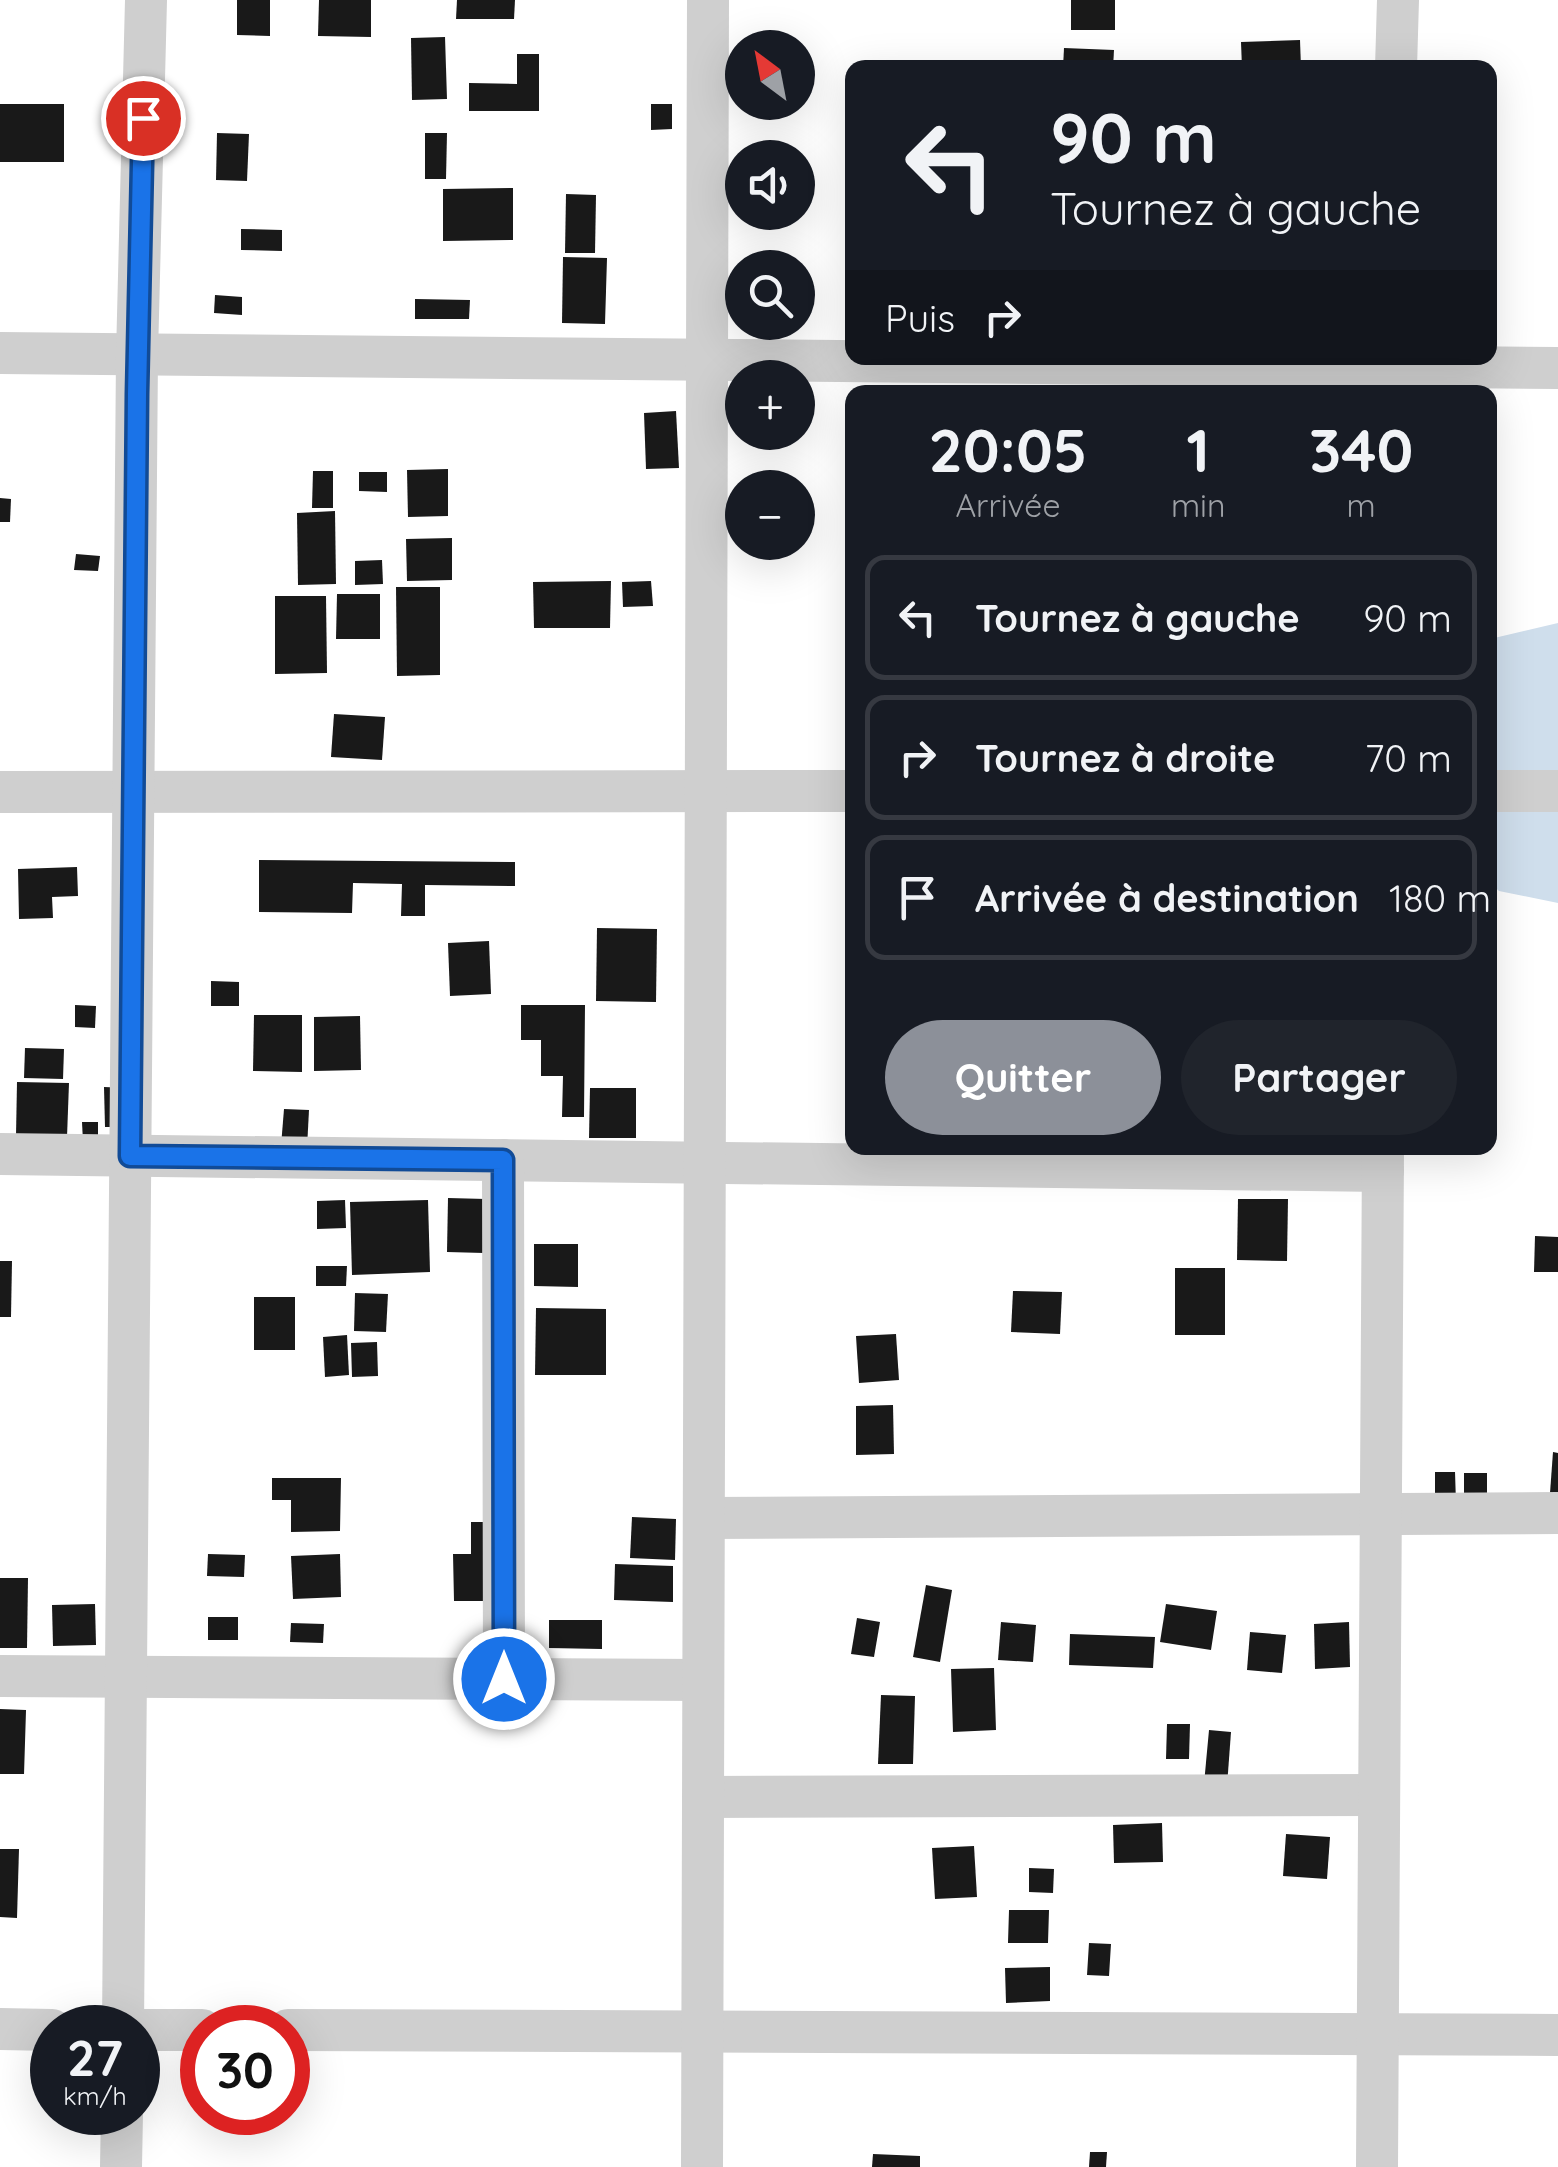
<!DOCTYPE html>
<html lang="fr">
<meta charset="utf-8">
<style>
body{margin:0;font-family:Quicksand,sans-serif;background:#20242c;color:#f1f3f6;height:100vh;display:flex;flex-direction:column;font-size:38px;white-space:nowrap}
*{box-sizing:border-box;margin:0}
p{font-size:32px;color:#9ea1a6}
.icon{flex:none;width:55px;height:55px;fill:none;stroke:currentColor;stroke-width:2;stroke-linecap:round;stroke-linejoin:round}
.map{position:relative;flex:1;overflow:hidden}
.side{position:absolute;left:845px;top:385px;width:652px;height:770px;display:flex;flex-direction:column;background:#171b24;border-radius:20px;box-shadow:0 10px 40px #0002}
.side>*{flex:none}
.banner{position:absolute;left:845px;top:60px;width:652px;height:305px;border-radius:20px;box-shadow:0 10px 40px #0002;background:#171b24;color:#f1f3f6;overflow:hidden}
.needle{width:65px;rotate:328deg}
.controls{position:absolute;left:725px;top:30px;display:grid;gap:20px}
.controls a{display:grid;place-items:center;width:90px;height:90px;border-radius:50%;background:#171b24;box-shadow:0 10px 40px #0002;font-size:50px}
.speed{position:absolute;left:30px;top:2005px;display:flex;gap:20px;font-size:50px;font-weight:700;text-align:center}
.speed>*{display:grid;place-content:center;width:130px;height:130px;border-radius:50%;background:#171b24;box-shadow:0 10px 40px #0002;line-height:1}
.speed small{font-size:25px;font-weight:400}
.speed .limit{border:15px solid #d22;background:#fff;color:#111}
.pin{position:absolute;display:grid;place-items:center;width:85px;height:85px;color:#fff;margin:-42px;border:5px solid #fff;border-radius:50%;box-shadow:0 2px 10px #0007}
.me{position:absolute;width:110px;margin:-55px;rotate:0deg;stroke-linejoin:round;filter:drop-shadow(0 0 8px #0008)}
.turn{display:flex;align-items:center;gap:35px;height:210px;padding:0 40px;font-size:45px}
.turn .icon{width:130px;height:130px;stroke-width:2.5}
.turn b{display:block;font-size:70px;line-height:85px}
.then{display:flex;align-items:center;height:95px;padding:0 40px;background:#0003;gap:20px;font-size:38px}
.eta{display:flex;justify-content:space-evenly;align-items:center;height:170px;text-align:center}
.eta b{font-size:60px;font-weight:700;line-height:70px}
.cta{display:flex;gap:20px;margin-top:auto;padding:20px 40px}
.cta a{flex:1;height:115px;border-radius:60px;background:#8c9099;color:#fff;font-size:40px;font-weight:700;line-height:115px;text-align:center}
.cta a+a{background:#20242c;color:#f1f3f6}
ul{padding:0;list-style:none}
li{display:flex;align-items:center;gap:30px;height:125px;margin:0 20px 15px;padding:0 20px;border:5px solid #363941;border-radius:20px}
li div{flex:1}
li b{display:block;font-size:38px}
li em{font-style:normal}
.map>svg:first-child{display:block}
.water{fill:#cfdeec}
.building{fill:#191919}
.lines{fill:none;stroke-linecap:round;stroke-linejoin:round}
.street{stroke:#cfcfcf;stroke-width:42}
.route-casing{stroke:#114b97;stroke-width:25}
.route{stroke:#1a73e8;stroke-width:18}
</style>
<div class="map">
<svg width="1558" height="2167" viewBox="0 0 1558 2167">
<rect width="100%" height="100%" fill="#fff"/>
<path class="water" d="M1558,623V903L1499,891L1490,883V639Z"/>
<g class="building">
<path d="M237,0H270V36L237,35Z"/>
<path d="M319,0H371V37L318,36Z"/>
<path d="M457,0H515L514,19H456Z"/>
<rect x="1071" y="0" width="44" height="30"/>
<path d="M445,37L447,99L412,100L411,38Z"/>
<path d="M1300,40L1301,68H1242L1241,42Z"/>
<path d="M1064,48L1114,50L1113,68H1063Z"/>
<path d="M517,54H539V111H469V83L517,84Z"/>
<rect x="0" y="104" width="64" height="58"/>
<path d="M651,104H672V129L651,130Z"/>
<path d="M217,133L249,134L247,181L216,180Z"/>
<path d="M425,133H447L446,179H425Z"/>
<path d="M513,188V240L443,241V189Z"/>
<path d="M566,194L596,195L595,253H565Z"/>
<path d="M241,229L282,230V251L241,250Z"/>
<path d="M563,257L607,258L605,324L562,323Z"/>
<path d="M215,295L242,297V315L214,313Z"/>
<path d="M415,299L470,300L469,319H415Z"/>
<path d="M676,411L679,468L646,469L644,413Z"/>
<path d="M448,469V516L408,517L407,470Z"/>
<path d="M313,471H333V508H312Z"/>
<path d="M359,472H387V492L359,491Z"/>
<path d="M0,498L11,499L10,522H0Z"/>
<path d="M335,511L336,584L298,585L297,513Z"/>
<path d="M452,538V580L407,581L406,539Z"/>
<path d="M76,554L100,556L98,571L74,570Z"/>
<path d="M382,560L383,584L355,585V561Z"/>
<path d="M611,581L610,628H534L533,582Z"/>
<path d="M651,581L653,606L623,607L622,582Z"/>
<path d="M396,587H440V675L397,676Z"/>
<path d="M337,594H380V639H336Z"/>
<path d="M275,596H326L327,673L275,674Z"/>
<path d="M334,714L385,717L382,760L331,757Z"/>
<path d="M259,860L515,862V886L425,885V916H401L402,884L353,883L352,913L259,912Z"/>
<path d="M77,867L78,896L52,897L53,918L19,919L18,869Z"/>
<path d="M597,928L657,929L656,1002L596,1001Z"/>
<path d="M489,941L491,994L450,996L448,943Z"/>
<path d="M211,981L239,982V1006H211Z"/>
<path d="M75,1005L96,1006L95,1028L75,1027Z"/>
<path d="M521,1005H585L584,1117H562L563,1076H541V1040H521Z"/>
<path d="M254,1015H302V1072L253,1071Z"/>
<path d="M360,1016L361,1070L314,1071V1017Z"/>
<path d="M25,1048L64,1049L63,1079L24,1078Z"/>
<path d="M17,1082L69,1083L67,1137L16,1136Z"/>
<path d="M104,1087L128,1088V1127H105Z"/>
<path d="M590,1088H636V1138H589Z"/>
<path d="M284,1109L309,1110L307,1148L281,1146Z"/>
<path d="M82,1122H98V1142H83Z"/>
<path d="M448,1198L486,1199L484,1253L447,1252Z"/>
<path d="M1238,1199H1288L1287,1261L1237,1260Z"/>
<path d="M345,1200L346,1228L317,1229V1201Z"/>
<path d="M428,1200L430,1272L352,1275L350,1202Z"/>
<path d="M1535,1236L1558,1237V1272H1534Z"/>
<path d="M534,1244H578V1287L534,1286Z"/>
<path d="M0,1261H12L11,1317H0Z"/>
<path d="M316,1266H347L346,1286H316Z"/>
<rect x="1175" y="1268" width="50" height="67"/>
<path d="M1013,1291L1062,1292L1060,1334L1011,1332Z"/>
<path d="M355,1293L388,1294L386,1332L354,1331Z"/>
<rect x="254" y="1297" width="41" height="53"/>
<path d="M536,1308L606,1309V1375H535Z"/>
<path d="M896,1334L899,1380L859,1383L856,1336Z"/>
<path d="M347,1335L349,1375L325,1377L323,1337Z"/>
<path d="M377,1342L378,1376L352,1377L351,1343Z"/>
<path d="M893,1405L894,1454L856,1455V1406Z"/>
<path d="M1553,1452L1558,1453V1493H1550Z"/>
<path d="M1435,1472H1455L1456,1503L1435,1504Z"/>
<rect x="1464" y="1473" width="23" height="21"/>
<path d="M272,1478H341L340,1531L291,1532V1500H272Z"/>
<path d="M632,1517L676,1519L675,1560L630,1558Z"/>
<path d="M471,1522H489L490,1601H454L453,1554H471Z"/>
<path d="M208,1554L245,1555L244,1577L207,1576Z"/>
<path d="M340,1554L341,1597L293,1599L291,1556Z"/>
<path d="M615,1564L673,1566V1602L614,1600Z"/>
<path d="M0,1578H28L27,1648H0Z"/>
<path d="M926,1585L952,1590L940,1662L913,1657Z"/>
<path d="M95,1604L96,1645L53,1646L52,1605Z"/>
<path d="M1166,1604L1217,1611L1211,1650L1160,1642Z"/>
<rect x="208" y="1617" width="30" height="23"/>
<path d="M857,1618L880,1622L874,1657L851,1654Z"/>
<path d="M549,1620H602V1649L549,1648Z"/>
<path d="M1001,1622L1036,1625L1033,1662L998,1660Z"/>
<path d="M1349,1622L1350,1667L1315,1669L1314,1624Z"/>
<path d="M291,1623L324,1624L323,1643L290,1642Z"/>
<path d="M1250,1632L1286,1635L1282,1673L1247,1670Z"/>
<path d="M1070,1634L1155,1637L1153,1668L1069,1665Z"/>
<path d="M994,1668L996,1730L953,1732L951,1669Z"/>
<path d="M881,1695L915,1696L913,1764H878Z"/>
<path d="M0,1709L26,1710L24,1774H0Z"/>
<path d="M1167,1724H1190L1189,1759H1166Z"/>
<path d="M1209,1730L1231,1732L1227,1786L1204,1784Z"/>
<path d="M1162,1823L1163,1862L1114,1863L1113,1825Z"/>
<path d="M1286,1834L1330,1837L1327,1879L1283,1876Z"/>
<path d="M974,1846L977,1897L935,1899L932,1848Z"/>
<path d="M0,1849H19L17,1918L0,1917Z"/>
<path d="M1029,1868L1054,1869L1053,1893L1029,1892Z"/>
<path d="M1009,1910H1049L1048,1943H1008Z"/>
<path d="M1089,1943L1111,1944L1109,1976L1087,1975Z"/>
<path d="M1050,1967V2001L1006,2003L1005,1968Z"/>
<path d="M1090,2152H1107L1106,2167H1089Z"/>
<path d="M873,2154L920,2156V2167H872Z"/>
</g>
<g class="lines">
<g class="street">
<path d="M1396,68L1398,0"/>
<path d="M0,353L1558,368"/>
<path d="M1490,791H1558"/>
<path d="M0,792L852,791"/>
<path d="M0,1154L1383,1171"/>
<path d="M503,1160L504,1679"/>
<path d="M704,1518L1558,1513"/>
<path d="M0,1676L703,1680"/>
<path d="M703,1797L1379,1795"/>
<path d="M123,2028L137,355L146,0"/>
<path d="M0,2029L52,2030"/>
<path d="M138,2030H202"/>
<path d="M288,2030L1558,2035"/>
<path d="M121,2167L122,2112"/>
<path d="M702,2167L708,0"/>
<path d="M1377,2167L1383,1148"/>
</g>
</g>
<g class="lines">
<g class="route-casing">
<path id="route" d="M143,118L137,394L130,1156L503,1160L504,1679"/>
</g>
<use href="#route" class="route"/>
</g>
</svg>
<div class="controls">
<a><svg class="needle" viewBox="-14 -14 28 28"><path d="M0-13l5 13h-10z" fill="#e53935"/><path d="M0 13l5-13h-10z" fill="#9ea1a6"/></svg></a>
<a><svg class="icon" aria-label="sound" viewBox="0 0 24 24"><path d="M4 9h4l5-4v14l-5-4H4zM17 9q2 3 0 6"/></svg></a>
<a><svg class="icon" aria-label="search" viewBox="0 0 24 24"><circle cx="10" cy="10" r="6"/><path d="M15 15l6 6"/></svg></a>
<a>+</a>
<a>−</a>
</div>
<div class="speed"><div>27<small>km/h</small></div><div class="limit">30</div></div>
<div class="pin" style="left:143px;top:118px;background:#d93025"><svg class="icon" aria-label="arrive" viewBox="0 0 24 24"><path d="M6 21V4h12l-3 4 3 4H6"/></svg></div>
<svg class="me" style="left:504px;top:1679px" viewBox="-20 -20 40 40"><circle r="17" fill="#1a73e8" stroke="#fff" stroke-width="3"/><path d="M0-11L8 9 0 5-8 9z" fill="#fff"/></svg>
<div class="banner">
<div class="turn"><svg class="icon" aria-label="left" viewBox="0 0 24 24"><path d="M17 20v-9H6M10 6l-5 5 5 5"/></svg><div><b>90 m</b>Tournez à gauche</div></div>
<div class="then">Puis<svg class="icon" aria-label="right" viewBox="0 0 24 24"><path d="M7 20v-9h11M14 6l5 5-5 5"/></svg></div>
</div>
<section class="side">
<div class="eta">
<div><b>20:05</b><p>Arrivée</p></div>
<div><b>1</b><p>min</p></div>
<div><b>340</b><p>m</p></div>
</div>
<ul>
<li><svg class="icon" aria-label="left" viewBox="0 0 24 24"><path d="M17 20v-9H6M10 6l-5 5 5 5"/></svg><div><b>Tournez à gauche</b></div><em>90 m</em></li>
<li><svg class="icon" aria-label="right" viewBox="0 0 24 24"><path d="M7 20v-9h11M14 6l5 5-5 5"/></svg><div><b>Tournez à droite</b></div><em>70 m</em></li>
<li><svg class="icon" aria-label="arrive" viewBox="0 0 24 24"><path d="M6 21V4h12l-3 4 3 4H6"/></svg><div><b>Arrivée à destination</b></div><em>180 m</em></li>
</ul>
<div class="cta"><a>Quitter</a><a>Partager</a></div>
</section>
</div>
